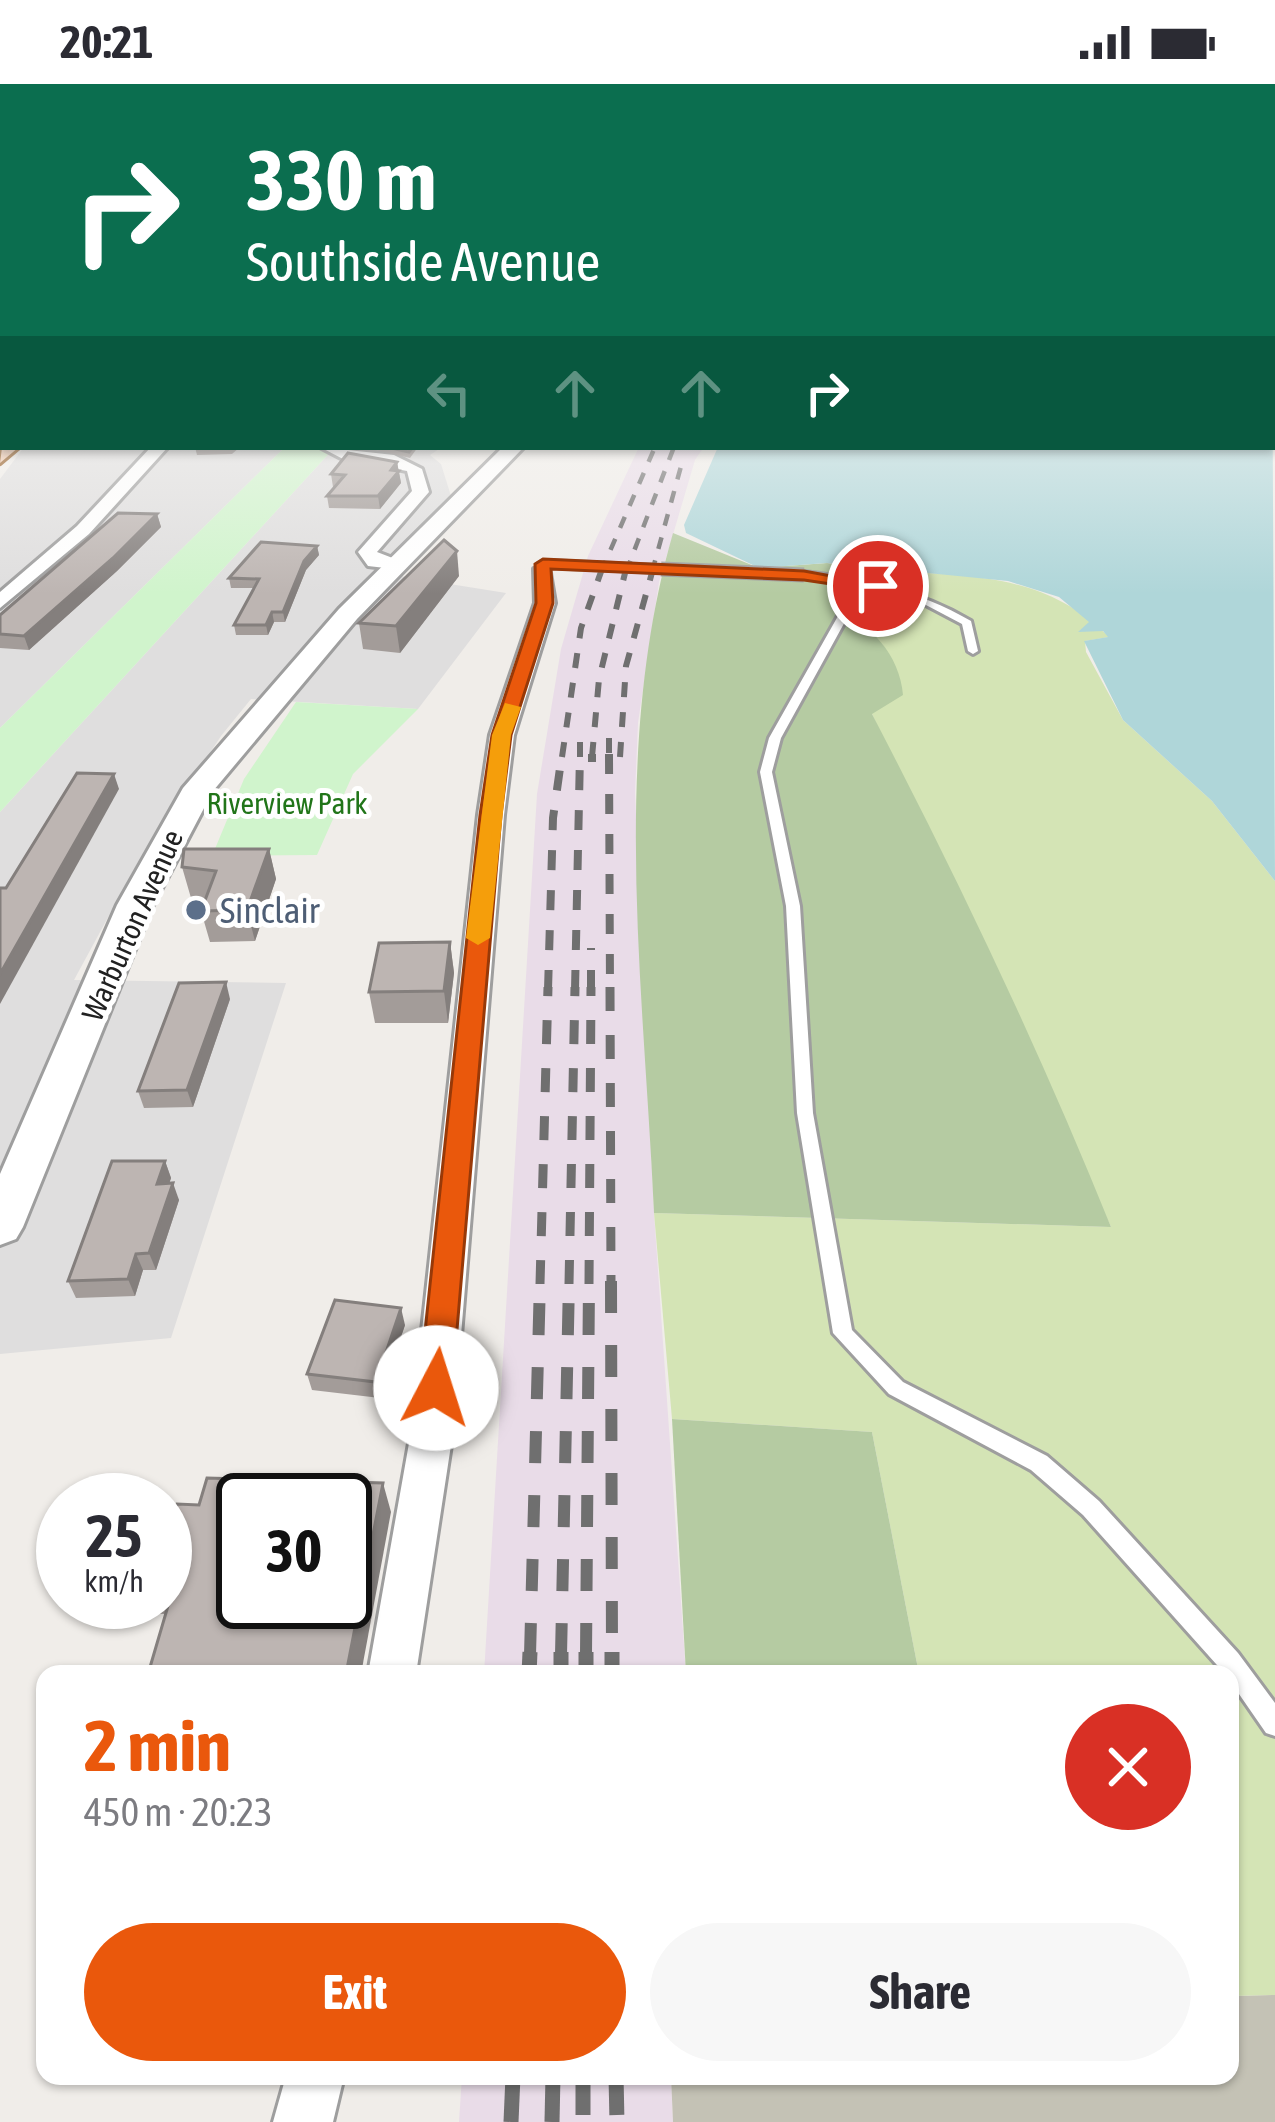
<!DOCTYPE html>
<meta charset="utf-8">
<style>
body{margin:0;font-family:"Asap Condensed",sans-serif;background:#f7f7f7;color:#2b2b33;height:100vh;display:flex;flex-direction:column;font-size:45px;white-space:nowrap}
*{box-sizing:border-box;margin:0}
p{font-size:39px;color:#7c7c81}
.icon{flex:none;width:66px;height:66px;fill:none;stroke:currentColor;stroke-width:2;stroke-linecap:round;stroke-linejoin:round}
.map{position:relative;flex:1;overflow:hidden}
.sheet{position:absolute;left:36px;top:1581px;width:1203px;height:420px;display:flex;flex-direction:column;background:#fff;border-radius:24px;box-shadow:0 3px 9px #0004}
.sheet>*{flex:none}
.banner{position:absolute;left:0px;top:0px;width:1275px;height:366px;box-shadow:0 3px 9px #0004;background:#0b6e4f;color:#fff;overflow:hidden}
.speed{position:absolute;left:36px;top:1389px;display:flex;gap:24px;font-size:60px;font-weight:700;text-align:center}
.speed>*{display:grid;place-content:center;width:156px;height:156px;border-radius:50%;background:#fff;box-shadow:0 3px 9px #0004;line-height:1}
.speed small{font-size:30px;font-weight:400}
.speed .limit{border:6px solid #111;border-radius:18px;background:#fff;color:#111}
.pin{position:absolute;display:grid;place-items:center;width:102px;height:102px;color:#fff;margin:-51px;border:6px solid #fff;border-radius:50%;box-shadow:0 3px 12px #0007}
.me{position:absolute;width:132px;margin:-66px;rotate:5deg;stroke-linejoin:round;filter:drop-shadow(0 0 9px #0008)}
.turn{display:flex;align-items:center;gap:42px;height:252px;padding:0 48px;font-size:54px}
.turn .icon{width:156px;height:156px;stroke-width:2.5}
.turn b{display:block;font-size:84px;line-height:102px}
.lanes{display:flex;align-items:center;height:114px;padding:0 48px;background:#0003;justify-content:center;gap:60px;direction:ltr}
.lanes .off{opacity:.35}
.round{display:grid;place-items:center;flex:none;width:126px;height:126px;border-radius:63px;background:#f7f7f7}
.overview{display:flex;align-items:center;justify-content:space-between;height:204px;padding:0 48px}
h1{font-size:72px;font-weight:700;line-height:90px;color:#ea580c}
.button{display:flex;gap:24px;margin-top:auto;padding:24px 48px}
.button a{flex:1;height:138px;border-radius:72px;background:#ea580c;color:#fff;font-size:48px;font-weight:700;line-height:138px;text-align:center}
.button a+a{background:#f7f7f7;color:#2b2b33}
.status{display:flex;justify-content:space-between;align-items:center;height:84px;padding:0 60px;background:#fff;direction:ltr}
.status svg{height:33px;fill:currentColor}
.map>svg:first-child{display:block}
.residential{fill:#dfdede}
.industrial{fill:#e9dce8}
.construction{fill:#c4c2b5}
.grass{fill:#d4e4b5}
.forest{fill:#b5cba2}
.park{fill:#d0f4cc}
.water{fill:#afd6d9}
.lines{fill:none;stroke-linecap:round;stroke-linejoin:round}
.service-casing{stroke:#9e9e9e;stroke-width:6}
.minor-casing{stroke:#9e9e9e;stroke-width:6}
.tertiary-casing{stroke:#9e9e9e;stroke-width:6}
.primary-casing{stroke:#8d4f11;stroke-width:6}
.service{fill:#fff;fill-rule:evenodd}
.minor{fill:#fff;fill-rule:evenodd}
.tertiary{fill:#fff;fill-rule:evenodd}
.primary{fill:#f2c8ac;fill-rule:evenodd}
.rail-far5{stroke:#6f6f6f;stroke-width:4.5;stroke-dasharray:12 12;stroke-linecap:butt}
.rail-far4{stroke:#6f6f6f;stroke-width:6;stroke-dasharray:15 15;stroke-linecap:butt}
.rail-far3{stroke:#6f6f6f;stroke-width:8;stroke-dasharray:20 20;stroke-linecap:butt}
.rail-far2{stroke:#6f6f6f;stroke-width:9;stroke-dasharray:24 24;stroke-linecap:butt}
.rail-far1{stroke:#6f6f6f;stroke-width:12;stroke-dasharray:32 32;stroke-linecap:butt}
.rail{stroke:#6f6f6f;stroke-width:15;stroke-dasharray:39 39;stroke-linecap:butt}
.service-bridge-far1-casing{stroke:#9e9e9e;stroke-width:12;stroke-linecap:butt}
.service-bridge-casing{stroke:#9e9e9e;stroke-width:15;stroke-linecap:butt}
.service-bridge-far1{stroke:#fff;stroke-width:9}
.service-bridge{stroke:#fff;stroke-width:10}
.wall{fill:#a39c99}
.shaded-wall{fill:#847f7d}
.building{fill:#bdb5b2;stroke:#847f7d;stroke-width:3;fill-rule:evenodd}
.route{fill:#ea580c;stroke:#983908;stroke-width:3}
.slow{fill:#f59e0b}
.service-dot{fill:#5c6f8a;stroke:#fff;stroke-width:4.5}
.labels{text-anchor:middle;dominant-baseline:central;stroke-width:10;stroke-linejoin:round;paint-order:stroke}
.far-park-label{font-size:30px;fill:#217519;stroke:#fff}
.far-street-label{font-size:30px;fill:#212121;stroke:#fff}
.service-label{font-size:36px;fill:#4e5e75;stroke:#fff;text-anchor:start}
</style>
<div class="status"><b>20:21</b><svg viewBox="0 0 49 12"><path d="M0 12V9h3v3zM5 12V6h3v6zM10 12V3h3v9zM15 12V0h3v12zM26 1h20v11H26zM47 4h2v5h-2z"/></svg></div>
<div class="map">
<svg width="1275" height="2038" viewBox="0 0 1275 2038">
<rect width="100%" height="100%" fill="#f0ede9"/>
<g class="residential">
<path d="M24,363H285L0,644V395Z"/>
<path d="M335,363H442L430,371L441,380L451,412L375,488L506,509L418,625L251,615L221,652L138,778L74,896L286,899L171,1254L0,1270V728Z"/>
</g>
<g class="industrial">
<path d="M639,363H704L695,376L659,498L638,639L635,709L654,1129L686,1590H484L537,710L561,565L588,472Z"/>
<path d="M462,1992H671L673,2038H459Z"/>
</g>
<path class="construction" d="M1275,1911V2038H673L671,1992H1230V1912Z"/>
<path class="grass" d="M877,486C965,492 1043,487 1109,553L1085,557L1086,568L1123,636L1212,717L1275,797V1911L1230,1912V1590H919L872,1348L672,1335L654,1129L1111,1143L872,630L834,524Z"/>
<g class="forest">
<path d="M673,449L759,484L827,479L877,486L834,524C870,539 900,571 903,611L872,630C960,799 1040,967 1111,1143L654,1129C644,904 610,668 673,449Z"/>
<path d="M672,1335L872,1348L919,1590H686Z"/>
</g>
<g class="park">
<path d="M285,363H335L0,728V644Z"/>
<path d="M296,618L418,625L353,690L317,771L212,772L244,695Z"/>
</g>
<path class="water" d="M1272,224L1275,797L1212,717L1123,636L1084,557L1108,553L1103,547L1078,548L1089,538L1059,513L1008,497L827,479L759,484L686,449L684,441L718,363H1272Z"/>
<g class="lines">
<g class="service-casing">
<g id="service">
<path d="M543,477L569,478L574,481L569,484L547,483L544,491H538V480Z"/>
<path d="M804,488C863,495 918,506 971,537L978,567L973,570L968,567L962,540L926,521L879,506L847,534L781,654L772,688L800,822L813,1029L852,1246L903,1298L1047,1372L1099,1417L1238,1569L1275,1619V1652L1266,1649L1230,1597V1590H1225L1083,1431L1031,1386L889,1310L833,1249L797,1029L786,822L760,688L769,654L838,532L870,504L801,493L799,491Z"/>
</g>
</g>
<g class="minor-casing">
<g id="minor">
<path d="M151,363H168L89,450L0,524V508L77,442Z"/>
<path d="M320,363L394,371L422,385L429,408L377,468L403,478V486L368,482L358,468L412,407L407,387L343,375Z"/>
<path d="M534,485L550,489L555,519L514,651L504,731L453,1348L416,1590H368L411,1348L478,731L490,651L535,519Z"/>
<path d="M286,1992H344L333,2038H273Z"/>
</g>
</g>
<g class="tertiary-casing">
<path id="tertiary" d="M503,363H524L357,535L213,707L153,821L23,1143L16,1155L0,1161V1090L117,821L183,704L339,525Z"/>
</g>
<g class="primary-casing">
<g id="primary">
<path d="M0,224H3V231L0,230Z"/>
<path d="M3,356V363H19L0,379Z"/>
</g>
</g>
<use href="#service" class="service"/>
<use href="#minor" class="minor"/>
<use href="#tertiary" class="tertiary"/>
<use href="#primary" class="primary"/>
<g class="rail-far5">
<path d="M601,488L655,363"/>
<path d="M626,488L674,363"/>
<path d="M652,488L683,375"/>
</g>
<g class="rail-far4">
<path d="M609,654V673"/>
<path d="M562,673L581,544L602,485"/>
<path d="M580,673V654"/>
<path d="M592,673L599,595L626,485"/>
<path d="M620,673L626,582L653,485"/>
</g>
<g class="rail-far3">
<path d="M609,670L610,906"/>
<path d="M592,678V670"/>
<path d="M548,906L553,734L562,670"/>
<path d="M575,906L580,670"/>
<path d="M591,906V864"/>
</g>
<g class="rail-far2">
<path d="M610,903L611,1200"/>
<path d="M540,1200L548,903"/>
<path d="M569,1200L575,903"/>
<path d="M589,1200L591,903"/>
</g>
<g class="rail-far1">
<path d="M611,1197L612,1571"/>
<path d="M530,1571L540,1197"/>
<path d="M561,1571L569,1197"/>
<path d="M586,1571L589,1197"/>
</g>
<g class="rail">
<path d="M612,1568V1590"/>
<path d="M529,1590L530,1568"/>
<path d="M561,1590V1568"/>
<path d="M586,1590V1568"/>
<path d="M583,1992V2038"/>
<path d="M616,1992L617,2038"/>
<path d="M511,2038L513,1992"/>
<path d="M552,2038L553,1992"/>
</g>
<g class="service-bridge-far1-casing">
<path id="service-bridge-far1" d="M569,481L731,488"/>
</g>
<g class="service-bridge-casing">
<path id="service-bridge" d="M661,485L804,491"/>
</g>
<use href="#service-bridge-far1" class="service-bridge-far1"/>
<use href="#service-bridge" class="service-bridge"/>
</g>
<g class="wall">
<path d="M195,363H240L232,370L197,371Z"/>
<path d="M363,363H418L410,374Z"/>
<path d="M397,378L401,399L380,425L329,424L327,412L335,403H333L331,390Z"/>
<path d="M157,430L161,443L117,487L29,566L0,564V531Z"/>
<path d="M317,462L319,471L306,486L285,538H274L268,551H236L234,541L254,504H231L229,494Z"/>
<path d="M459,492L400,569L363,565L359,539Z"/>
<path d="M269,765L276,795L255,857L210,858L201,827L205,815L191,814L182,783Z"/>
<path d="M450,858L454,889L448,939H375L369,908Z"/>
<path d="M230,915L193,1023L144,1024L138,1007Z"/>
<path d="M165,1077L171,1094L169,1099L179,1116L156,1186H143L135,1212L76,1214L68,1197Z"/>
<path d="M405,1241L380,1314L312,1306L307,1290Z"/>
<path d="M391,1428L166,1530L124,1528L118,1518H165V1454Z"/>
</g>
<g class="shaded-wall">
<path d="M397,378L401,399L380,425L378,412Z"/>
<path d="M157,430L161,443L117,487L29,566L24,552Z"/>
<path d="M317,462L319,471L306,486L285,538L283,528L304,477Z"/>
<path d="M457,467L459,492L400,569L396,542Z"/>
<path d="M272,528L274,538L268,551L266,541Z"/>
<path d="M114,690L119,705L0,920V890Z"/>
<path d="M269,765L276,795L255,857L247,826Z"/>
<path d="M450,858L454,889L448,939L444,907Z"/>
<path d="M226,898L230,915L193,1023L187,1006Z"/>
<path d="M165,1077L171,1094L164,1116L157,1100Z"/>
<path d="M173,1099L179,1116L156,1186L149,1169Z"/>
<path d="M136,1170L143,1186L135,1212L128,1195Z"/>
<path d="M401,1224L405,1241L380,1314L376,1298Z"/>
<path d="M383,1399L391,1428L361,1590H346Z"/>
</g>
<g class="building">
<path d="M387,363H413L409,368Z"/>
<path d="M348,369L397,378L391,386L399,387L378,412H327L345,391L331,390Z"/>
<path d="M118,429L157,430L113,474L24,552L0,550V531Z"/>
<path d="M444,456L457,467L396,542L359,539Z"/>
<path d="M261,458L317,462L304,477L283,528H272L266,541H234L259,495L229,494Z"/>
<path d="M77,689L114,690L0,890V804H6Z"/>
<path d="M184,765H269L247,826L201,827L216,787L182,783Z"/>
<path d="M450,858L444,907L369,908L379,859Z"/>
<path d="M226,898L187,1006L138,1007L179,899Z"/>
<path d="M112,1077H165L157,1100L173,1099L149,1169L136,1170L128,1195L68,1197Z"/>
<path d="M335,1216L401,1224L376,1298L307,1290Z"/>
<path d="M207,1394L383,1399L346,1590H148L173,1505L165,1504V1454L177,1420L199,1421ZM243,1416H345V1518H243Z"/>
</g>
<linearGradient id="sky" x2="0" y2="1"><stop stop-color="#91c2e2"/><stop offset="0.44" stop-color="#f8f7f5"/><stop offset="1" stop-color="#f8f7f5" stop-opacity="0"/></linearGradient>
<rect width="1275" height="510" fill="url(#sky)"/>
<path class="route" d="M543,475L804,487L886,502L878,507L804,496L551,485L553,519L511,651L501,731L452,1304L447,1314L436,1318L424,1314L419,1304L480,731L492,651L536,519L535,480Z"/>
<path class="slow" d="M505,619L521,623L511,651L490,854L478,861L466,854L492,651Z"/>
<circle class="service-dot" cx="196" cy="826" r="12"/>
<g class="labels">
<g class="far-park-label">
<text x="287" y="719">Riverview Park</text>
</g>
<g class="far-street-label">
<text transform="translate(132 841) rotate(-66)">Warburton Avenue</text>
</g>
<g class="service-label">
<text x="220" y="826">Sinclair</text>
</g>
</g>
</svg>
<div class="speed"><div>25<small>km/h</small></div><div class="limit">30</div></div>
<div class="pin" style="left:878px;top:502px;background:#d93025"><svg class="icon" aria-label="arrive" viewBox="0 0 24 24"><path d="M6 21V4h12l-3 4 3 4H6"/></svg></div>
<svg class="me" style="left:436px;top:1304px" viewBox="-20 -20 40 40"><circle r="19" fill="#fff"/><path d="M0-13L10 11 0 6-10 11z" fill="#ea580c"/></svg>
<div class="banner">
<div class="turn"><svg class="icon" aria-label="right" viewBox="0 0 24 24"><path d="M7 20v-9h11M14 6l5 5-5 5"/></svg><div><b>330 m</b>Southside Avenue</div></div>
<div class="lanes"><svg class="icon off" aria-label="left" viewBox="0 0 24 24"><path d="M17 20v-9H6M10 6l-5 5 5 5"/></svg><svg class="icon off" aria-label="ahead" viewBox="0 0 24 24"><path d="M12 20V5M6 11l6-6 6 6"/></svg><svg class="icon off" aria-label="ahead" viewBox="0 0 24 24"><path d="M12 20V5M6 11l6-6 6 6"/></svg><svg class="icon" aria-label="right" viewBox="0 0 24 24"><path d="M7 20v-9h11M14 6l5 5-5 5"/></svg></div>
</div>
<section class="sheet">
<div class="overview"><div><h1>2 min</h1><p>450 m · 20:23</p></div><a class="round" style="background:#d93025;color:#fff"><svg class="icon" aria-label="close" viewBox="0 0 24 24"><path d="M6 6l12 12M18 6L6 18"/></svg></a></div>
<div class="button"><a>Exit</a><a>Share</a></div>
</section>
</div>
